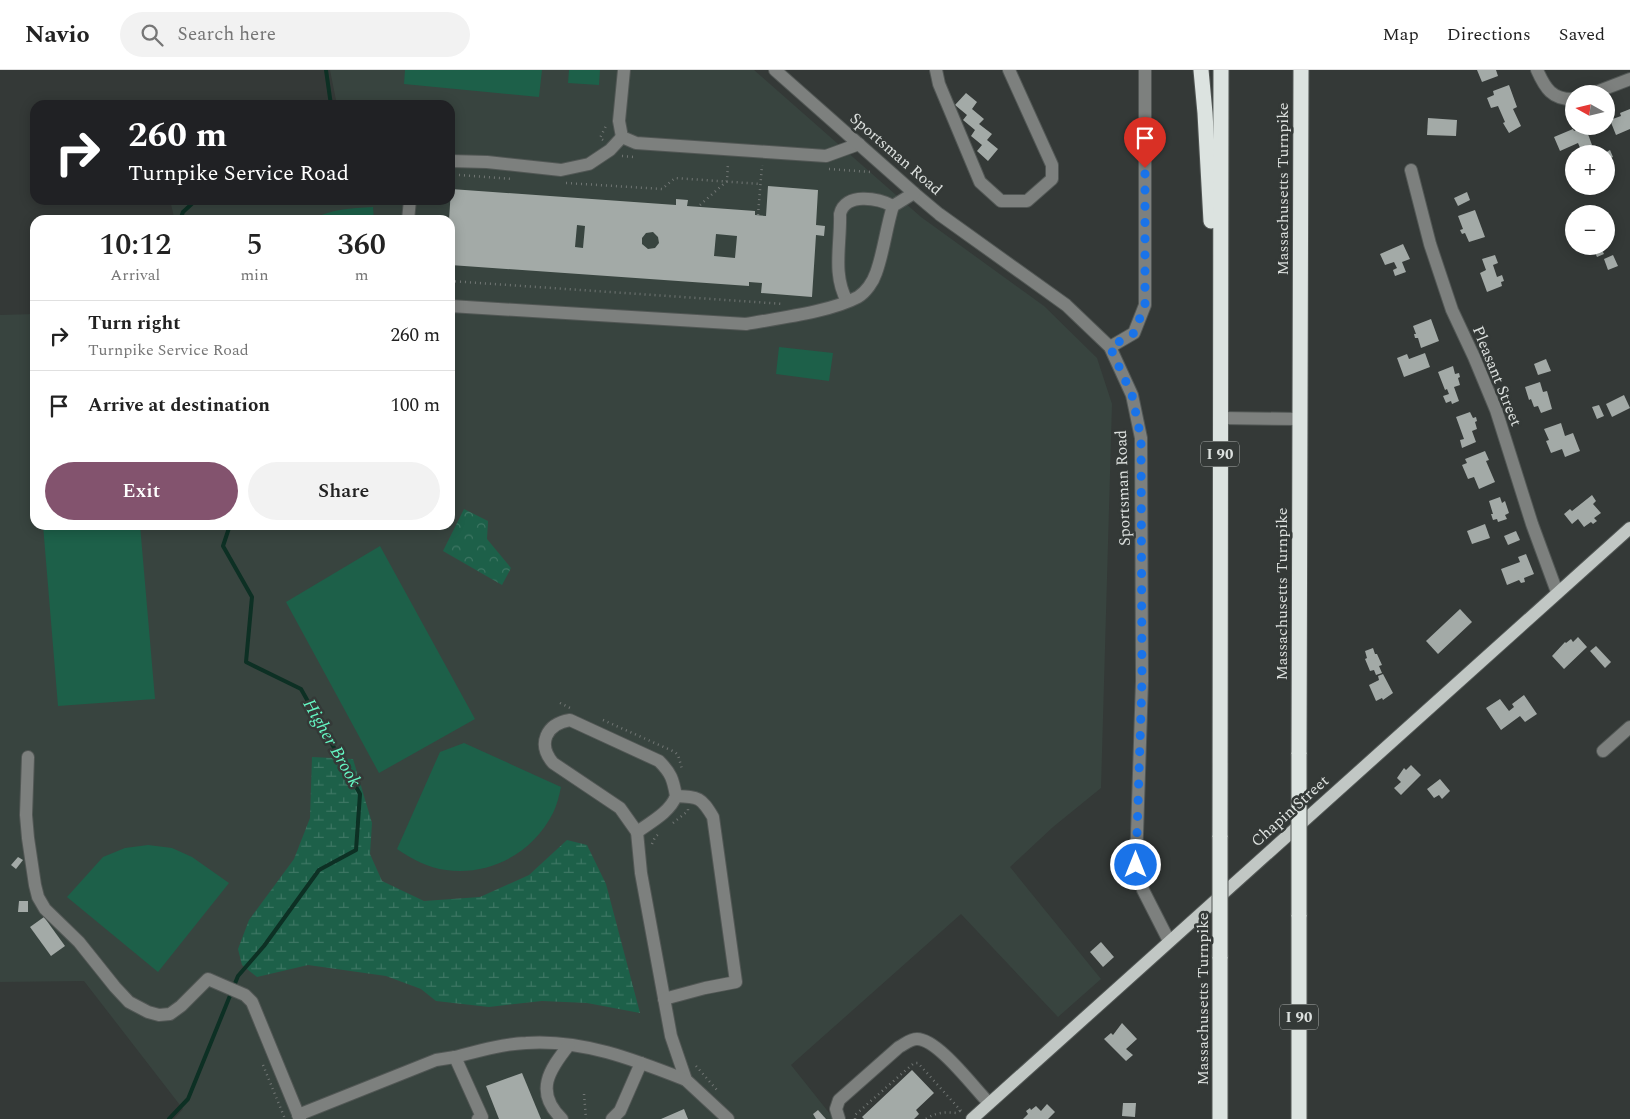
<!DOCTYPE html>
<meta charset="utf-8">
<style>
body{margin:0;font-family:Spectral,serif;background:#f2f2f2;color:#222;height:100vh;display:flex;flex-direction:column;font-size:19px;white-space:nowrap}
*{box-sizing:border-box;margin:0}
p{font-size:16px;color:#767676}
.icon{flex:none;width:28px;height:28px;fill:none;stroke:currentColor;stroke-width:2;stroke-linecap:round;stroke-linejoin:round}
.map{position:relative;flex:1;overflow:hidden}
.details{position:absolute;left:30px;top:145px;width:425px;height:315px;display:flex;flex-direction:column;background:#fff;border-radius:15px;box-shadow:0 2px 12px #0003}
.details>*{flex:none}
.banner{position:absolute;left:30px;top:30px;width:425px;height:105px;border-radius:15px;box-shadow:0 2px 12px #0003;background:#202124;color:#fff;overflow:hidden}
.needle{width:32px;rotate:278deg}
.buttons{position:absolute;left:1565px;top:15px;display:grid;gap:10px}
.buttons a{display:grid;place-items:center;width:50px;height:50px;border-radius:50%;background:#fff;box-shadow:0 2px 12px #0003;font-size:25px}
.pin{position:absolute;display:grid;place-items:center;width:42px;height:42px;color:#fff;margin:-51px -21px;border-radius:50% 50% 50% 0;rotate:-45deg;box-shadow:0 0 5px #0007}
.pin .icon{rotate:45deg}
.me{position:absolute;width:55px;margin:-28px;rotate:0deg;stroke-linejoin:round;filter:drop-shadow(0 0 4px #0008)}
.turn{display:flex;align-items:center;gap:18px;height:105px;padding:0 15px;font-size:22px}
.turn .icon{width:65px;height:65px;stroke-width:2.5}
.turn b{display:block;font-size:35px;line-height:42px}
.eta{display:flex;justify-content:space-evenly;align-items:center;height:85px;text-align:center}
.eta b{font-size:30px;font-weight:600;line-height:35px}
.cta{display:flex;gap:10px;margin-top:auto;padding:10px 15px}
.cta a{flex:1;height:58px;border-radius:30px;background:#83536e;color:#fff;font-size:20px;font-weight:600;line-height:58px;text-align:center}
.cta a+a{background:#f2f2f2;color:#222}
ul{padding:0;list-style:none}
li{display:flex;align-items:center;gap:15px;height:70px;padding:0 15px;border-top:1px solid #e0e0e0}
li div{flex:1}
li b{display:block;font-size:19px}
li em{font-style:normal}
header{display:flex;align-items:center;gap:30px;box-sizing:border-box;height:70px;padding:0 25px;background:#fff;border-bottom:1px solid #e0e0e0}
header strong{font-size:24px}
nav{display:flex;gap:28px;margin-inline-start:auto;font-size:18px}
.search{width:350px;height:45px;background:#f2f2f2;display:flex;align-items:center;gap:12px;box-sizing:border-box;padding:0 18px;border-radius:28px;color:#767676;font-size:19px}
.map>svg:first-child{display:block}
.built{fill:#38443f}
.green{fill:#1d6049}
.forest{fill:url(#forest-crowns)}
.wetland{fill:url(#wetland-marsh)}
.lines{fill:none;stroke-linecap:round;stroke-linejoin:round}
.stream{stroke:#0d3024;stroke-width:4}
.building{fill:#a3aaa7;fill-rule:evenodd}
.minor-casing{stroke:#525755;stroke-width:14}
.major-casing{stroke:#525755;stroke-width:14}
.highway-casing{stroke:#525755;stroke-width:17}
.path{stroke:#717674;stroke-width:2.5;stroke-dasharray:1 4;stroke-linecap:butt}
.minor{stroke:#7d807e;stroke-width:12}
.major{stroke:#c1c7c4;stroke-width:12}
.highway{stroke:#dce3e0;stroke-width:15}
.highway-bridge-casing{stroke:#525755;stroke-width:17;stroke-linecap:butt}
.highway-bridge{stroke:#dce3e0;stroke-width:15}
.route{stroke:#1a73e8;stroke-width:9;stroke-dasharray:0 16.2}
.labels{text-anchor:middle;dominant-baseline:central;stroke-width:5;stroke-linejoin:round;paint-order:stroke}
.shield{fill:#343937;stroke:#aaaeac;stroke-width:1}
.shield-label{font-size:15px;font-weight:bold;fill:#dce0de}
.street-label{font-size:16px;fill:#dce0de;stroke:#343937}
.water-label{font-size:18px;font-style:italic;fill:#65f8c4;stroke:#343937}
</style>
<header>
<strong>Navio</strong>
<div class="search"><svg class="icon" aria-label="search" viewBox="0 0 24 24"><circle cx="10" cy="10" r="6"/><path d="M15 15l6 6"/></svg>Search here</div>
<nav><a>Map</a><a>Directions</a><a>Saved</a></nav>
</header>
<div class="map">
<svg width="1630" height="1049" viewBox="0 0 1630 1049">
<defs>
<pattern id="forest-crowns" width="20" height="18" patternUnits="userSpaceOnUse" patternTransform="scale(1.25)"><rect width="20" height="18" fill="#1d6049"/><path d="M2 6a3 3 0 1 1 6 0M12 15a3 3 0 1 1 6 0" fill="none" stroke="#3d7663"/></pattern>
<pattern id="wetland-marsh" width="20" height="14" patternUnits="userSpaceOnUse" patternTransform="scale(1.25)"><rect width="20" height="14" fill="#1d6049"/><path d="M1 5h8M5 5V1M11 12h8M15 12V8" fill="none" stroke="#3d7663"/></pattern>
</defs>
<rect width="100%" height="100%" fill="#343937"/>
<path class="built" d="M330,0H754L921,147L1044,236L1097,288L1112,334L1101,718L1053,757L1010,797L1101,909L1058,947L961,844L791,995L834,1049H174L183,1039L84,911L0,912V245L35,244V455H450V150H176L174,147L170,130H450V35H337Z"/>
<g class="green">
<path d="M405,0H542L539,27L404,14Z"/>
<path d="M569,0H600L599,15L568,13Z"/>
<path d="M373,137L374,150H311C330,139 352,138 373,137Z"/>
<path d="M779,277L833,283L829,311L776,304Z"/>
<path d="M43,455H140L155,629L58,636Z"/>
<path d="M380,476L475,649L379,703L286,532Z"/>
<path d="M464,673L561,717C559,726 557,735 553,743C533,783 490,806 446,800C428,798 412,789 397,779L440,682Z"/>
<path d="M148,775L172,778L192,787L229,813L158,902L67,827L103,787L125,778Z"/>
</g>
<path class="forest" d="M464,439L488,451L487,469L511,498L502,515L443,481Z"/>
<path class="wetland" d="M312,687L353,689L372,753L370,784L382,811L424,831L480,827L529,805L567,770L587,775L606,814L640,943L587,933L542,931L489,937L436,931L421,919L386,906L308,895L257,907L242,895L238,879L249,850L294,789L310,748Z"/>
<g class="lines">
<g class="stream">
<path d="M326,0L331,35"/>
<path d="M180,150L183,142L196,130"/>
<path d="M169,1049L188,1029L238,906L264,876L319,800L356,780L360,724L301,619L246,592L252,527L223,476L230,455"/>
</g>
</g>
<g class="building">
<path d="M1477,0H1496L1498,6L1482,12Z"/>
<path d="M1509,15L1517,37L1513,39L1521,56L1509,63L1503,53L1505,52L1498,36L1491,38L1487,28L1494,25L1493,21Z"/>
<path d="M966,23L977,32L972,39L984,49L979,54L992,64L987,70L998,79L988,91L977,81L982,75L971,66L975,60L963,50L967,45L955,35Z"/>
<path d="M1630,39V59L1616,65L1610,50L1621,46L1620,43Z"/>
<path d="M1428,48L1457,50L1456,66L1427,65Z"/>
<path d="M1585,56L1592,75L1581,80L1578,73L1560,81L1554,67L1573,59L1574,61Z"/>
<path d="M1610,80L1613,87L1606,90V84H1603Z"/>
<path d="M768,116L818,120L816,155L825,156L824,166L816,165L812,227L761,223L762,213L749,212V216L450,195V150H449L451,119L676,135V129L688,130L687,136L755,141V145L766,146ZM577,155L585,156L583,178L575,177ZM653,162L658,167L659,173L655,178L648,179L642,174V168L646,163ZM716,164L737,166L735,188L714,186Z"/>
<path d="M1467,122L1470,130L1458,136L1454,128Z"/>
<path d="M1475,140L1485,167L1469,172L1465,163L1462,164L1460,160L1463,159L1458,146Z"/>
<path d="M1403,174L1410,189L1402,192L1406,202L1395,206L1393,200L1397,198L1394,192L1385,195L1380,184Z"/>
<path d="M1592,176H1600L1604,184L1597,187Z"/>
<path d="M1495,185L1498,193L1493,195L1497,207L1502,205L1504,211L1501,212L1502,216L1487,222L1480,203L1486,200L1482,189Z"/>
<path d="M1613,185L1618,196L1608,200L1604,189Z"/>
<path d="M1431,249L1439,271L1421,278L1418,268H1415L1414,264H1416L1413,256Z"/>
<path d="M1425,283L1430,297L1404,307L1397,288L1407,284L1409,289Z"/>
<path d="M1546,289L1551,301L1538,305L1534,294Z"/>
<path d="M1453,296L1455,304L1459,303L1460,307L1458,308L1460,315L1454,317L1459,331L1452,334L1451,331L1446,333L1443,326L1449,324L1447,319L1445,320L1438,302Z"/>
<path d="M1540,312L1543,322L1547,321L1552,339L1541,343L1538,336L1534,337L1531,329L1529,330L1525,317Z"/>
<path d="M1624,325L1630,338L1612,347L1606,334Z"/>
<path d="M1599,335L1604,346L1597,349L1592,337Z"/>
<path d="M1470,342L1473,348L1476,347L1477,351L1475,352L1477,359L1472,361L1476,372L1462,378L1460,370L1464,369L1456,347Z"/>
<path d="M1561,353L1565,366L1573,363L1580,381L1565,387L1562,379L1551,383L1546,371L1549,370L1544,359Z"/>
<path d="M1485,381L1489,390L1486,391L1495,412L1479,419L1474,407L1468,409L1462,395L1467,393L1465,389Z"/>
<path d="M1592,425L1596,431L1593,434L1601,443L1594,448L1597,451L1593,454L1591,452L1584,457L1578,449L1572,454L1564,444L1570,439L1572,441Z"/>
<path d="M1500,427L1502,433L1505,431L1509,443L1505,445L1507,449L1498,452L1497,449L1493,450L1491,444H1493L1489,431Z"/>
<path d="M1485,454L1490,468L1472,474L1467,461Z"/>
<path d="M1516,461L1520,470L1508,475L1504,466Z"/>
<path d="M1526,484L1534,504L1524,508L1525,512L1521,513L1519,510L1507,515L1501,499L1520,492L1518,487Z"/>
<path d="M1460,539L1472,552L1438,584L1426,571Z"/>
<path d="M1578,567L1587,577L1564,599L1552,586L1565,572L1566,573L1571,569L1573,572Z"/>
<path d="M1596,576L1611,592L1605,598L1590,581Z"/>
<path d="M1373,578L1375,584H1377L1382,595L1379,596L1382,603L1376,605L1374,600L1370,601L1365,589L1367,588L1365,581Z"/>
<path d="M1383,604L1393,623L1383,630L1382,628L1376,631L1369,615L1379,610L1378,606Z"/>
<path d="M1524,625L1537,644L1525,652L1520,646L1501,660L1486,638L1500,629L1509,641L1514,637L1512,634Z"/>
<path d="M1411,695L1421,705L1401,725L1394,718L1401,712L1397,708L1404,698L1406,700Z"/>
<path d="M1440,709L1450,721L1442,729L1439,725L1434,728L1427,719Z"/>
<path d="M18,787L23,790L16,799L11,795Z"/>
<path d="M19,831H28V842H18Z"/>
<path d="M44,847L65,876L51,886L30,857Z"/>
<path d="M1101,872L1114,887L1103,897L1090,882Z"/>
<path d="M1122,953L1137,969L1126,979L1133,985L1126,991L1104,969L1111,963L1113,965Z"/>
<path d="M912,1000L934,1023L916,1040L919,1044L914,1049H864L862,1047Z"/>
<path d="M522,1003L541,1049H499L486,1016Z"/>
<path d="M1123,1033H1136L1135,1047L1122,1046Z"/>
<path d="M1047,1034L1055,1042L1048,1049H1023L1028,1044L1026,1041L1030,1038L1031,1040L1036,1036L1041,1041Z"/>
<path d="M684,1039L688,1049H661Z"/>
<path d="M818,1040L826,1049H816L813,1044Z"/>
</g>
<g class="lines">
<g class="minor-casing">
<g id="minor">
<path d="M624,0L619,51L622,67L636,73L826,86L859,74"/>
<path d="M775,0L914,123L939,144L1066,235L1110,277L1132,325L1141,368L1142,611L1136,795L1143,820L1169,871"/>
<path d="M936,0L939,14L980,112L1001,131H1027L1052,109V95L1009,0"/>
<path d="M1537,0C1545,18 1552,30 1574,29"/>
<path d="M1591,24L1630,9"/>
<path d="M450,91L487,92L561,100L589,94L610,80L622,67"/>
<path d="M1411,100L1430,174L1452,240L1474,287L1496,340L1532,454L1557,522"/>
<path d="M408,150L410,130"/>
<path d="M847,231C832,204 841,174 840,144C845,122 878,128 893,136"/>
<path d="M450,236L746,254C779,248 830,242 858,227C866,222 873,212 876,203C884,181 886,158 893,136L914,123"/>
<path d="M1110,277L1134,263L1145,235V0"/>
<path d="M1220,348L1300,349"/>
<path d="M1603,681L1630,657"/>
<path d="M28,687L26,745L28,768L35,815L38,827L45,839L79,872L115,917L129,932L148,942L159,945L170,944L181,936L208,909L245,925L252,932L300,1049"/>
<path d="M637,762L641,803L671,966L686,1010L728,1049"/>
<path d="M664,929L705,918L736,912L713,747C701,727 699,727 676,726C670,742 651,752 637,762L620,738L553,693C537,674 546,654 570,650L659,691C671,703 673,709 676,726"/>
<path d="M298,1045L436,990L455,987"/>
<path d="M478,1049L482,1047L455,987C478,981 502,974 526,973C582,969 635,990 686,1010"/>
<path d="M562,1049C534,1022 549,1000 569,975"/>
<path d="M612,1049L620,1041L641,993"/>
<path d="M839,1049L836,1039L839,1030L899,977C905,974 910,969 917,969C938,969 974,1018 989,1033"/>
</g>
</g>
<g class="major-casing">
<path id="major" d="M972,1049L1630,458"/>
</g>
<g class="highway-casing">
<g id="highway">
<path d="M1201,0L1205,43L1211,151"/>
<path d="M1299,684L1301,0"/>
<path d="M1220,767L1221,0"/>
<path d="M1299,845V1049"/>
<path d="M1220,1049V887"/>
</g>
</g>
<g class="path">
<path d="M603,70L600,68L606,56"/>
<path d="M622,86L634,87"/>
<path d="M829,99L871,102"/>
<path d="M459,105L513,109"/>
<path d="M566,113L662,119L675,108L761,114"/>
<path d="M700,135L727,111L728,93"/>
<path d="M758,145L762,95"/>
<path d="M450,211L784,234"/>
<path d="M560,633L570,638"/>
<path d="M603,650L675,682L678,685L682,699"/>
<path d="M673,753L688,741V739"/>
<path d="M652,774L655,767L660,763"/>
<path d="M263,995L285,1049"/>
<path d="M696,996L717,1020"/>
<path d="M584,1024L586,1049"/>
<path d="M855,1049V1045L914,993H918L962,1042"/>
<path d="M926,1049C936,1042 945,1042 957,1043L961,1040"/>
</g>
<use href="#minor" class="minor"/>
<use href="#major" class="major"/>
<use href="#highway" class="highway"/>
<g class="highway-bridge-casing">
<g id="highway-bridge">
<path d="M1220,767V887"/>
<path d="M1299,845V684"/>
</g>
</g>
<use href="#highway-bridge" class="highway-bridge"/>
</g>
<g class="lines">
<path class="route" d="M1136,795L1142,611L1141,368L1132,325L1110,277L1134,263L1145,235V98"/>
</g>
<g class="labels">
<g class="shield">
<rect x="1201" y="371.5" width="38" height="25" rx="4"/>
<rect x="1280" y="934.5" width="38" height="25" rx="4"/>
</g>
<g class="shield-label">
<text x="1220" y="384">I 90</text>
<text x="1299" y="947">I 90</text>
</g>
<g class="street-label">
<text transform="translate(896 84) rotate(41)">Sportsman Road</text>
<text transform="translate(1283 119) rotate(-90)">Massachusetts Turnpike</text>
<text transform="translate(1497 306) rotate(68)">Pleasant Street</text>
<text transform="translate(1123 418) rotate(-92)">Sportsman Road</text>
<text transform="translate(1282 524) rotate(-90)">Massachusetts Turnpike</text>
<text transform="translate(1290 741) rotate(-42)">Chapin Street</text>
<text transform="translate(1203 929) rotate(-90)">Massachusetts Turnpike</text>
</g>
<g class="water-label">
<text transform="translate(332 673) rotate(60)">Higher Brook</text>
</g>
</g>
</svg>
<div class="buttons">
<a><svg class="needle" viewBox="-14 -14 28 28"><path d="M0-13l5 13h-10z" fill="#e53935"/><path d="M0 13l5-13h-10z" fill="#767676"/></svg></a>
<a>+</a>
<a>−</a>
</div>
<div class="pin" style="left:1145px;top:98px;background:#d93025"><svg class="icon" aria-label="arrive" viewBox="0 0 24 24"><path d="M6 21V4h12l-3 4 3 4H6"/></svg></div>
<svg class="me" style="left:1136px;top:795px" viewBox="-20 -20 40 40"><circle r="17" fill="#1a73e8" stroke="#fff" stroke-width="3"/><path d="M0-11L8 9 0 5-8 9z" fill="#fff"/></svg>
<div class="banner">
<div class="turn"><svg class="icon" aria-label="right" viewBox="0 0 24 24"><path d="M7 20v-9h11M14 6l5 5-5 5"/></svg><div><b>260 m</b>Turnpike Service Road</div></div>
</div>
<section class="details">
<div class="eta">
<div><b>10:12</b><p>Arrival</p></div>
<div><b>5</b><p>min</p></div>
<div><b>360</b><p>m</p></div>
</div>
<ul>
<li><svg class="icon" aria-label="right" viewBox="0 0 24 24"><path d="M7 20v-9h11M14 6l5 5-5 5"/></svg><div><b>Turn right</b><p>Turnpike Service Road</p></div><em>260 m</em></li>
<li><svg class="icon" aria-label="arrive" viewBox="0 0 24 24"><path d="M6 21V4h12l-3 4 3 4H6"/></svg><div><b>Arrive at destination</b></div><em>100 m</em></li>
</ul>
<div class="cta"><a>Exit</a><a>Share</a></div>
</section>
</div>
